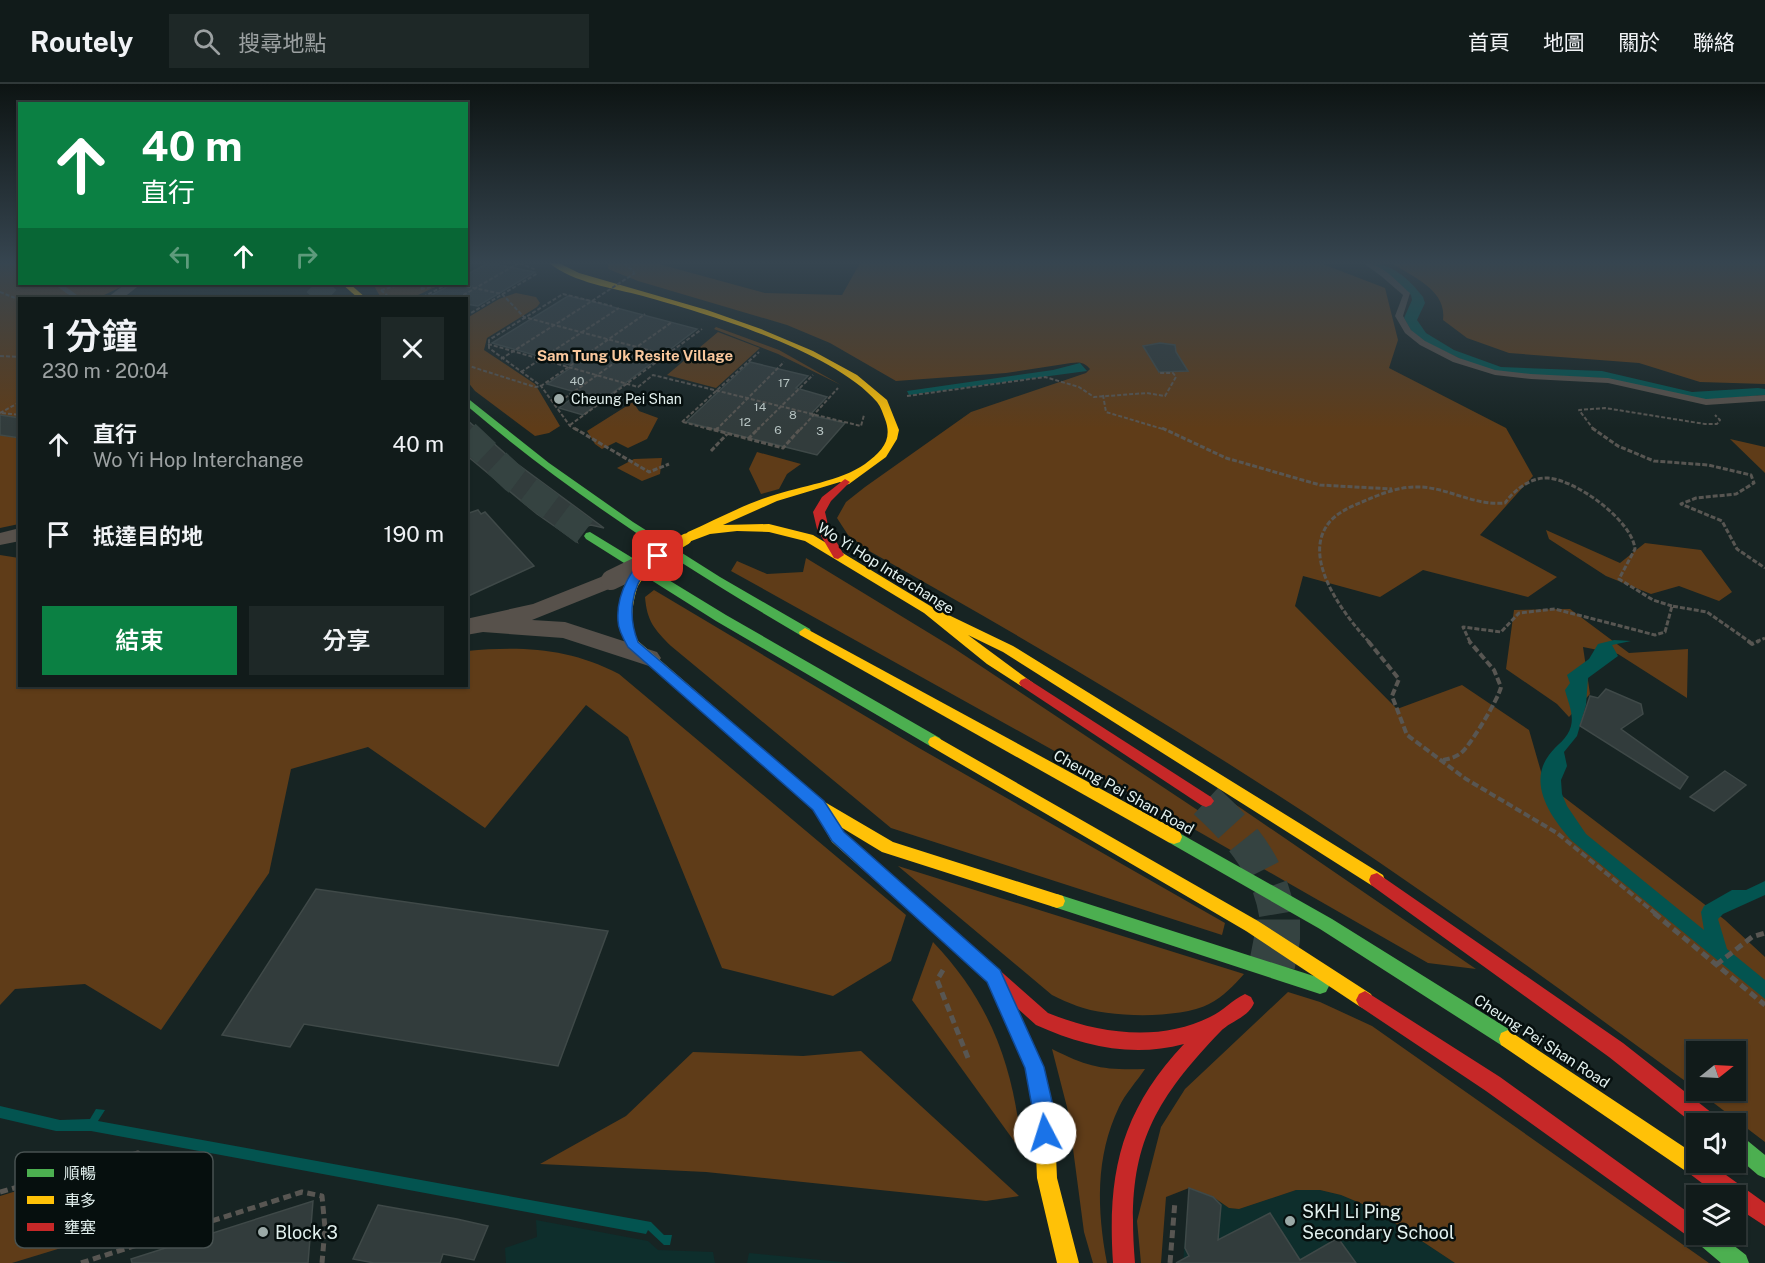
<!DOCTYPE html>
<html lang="zh-TW">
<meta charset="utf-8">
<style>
body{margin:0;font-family:"Public Sans","Noto Sans TC",sans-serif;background:#1e2827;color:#f1f3f6;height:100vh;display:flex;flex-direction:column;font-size:22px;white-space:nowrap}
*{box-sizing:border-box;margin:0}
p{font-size:20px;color:#9ca1a2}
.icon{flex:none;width:33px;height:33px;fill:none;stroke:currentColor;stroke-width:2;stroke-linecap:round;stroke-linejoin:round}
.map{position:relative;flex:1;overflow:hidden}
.panel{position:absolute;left:18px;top:213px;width:450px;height:390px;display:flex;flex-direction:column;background:#111b1a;border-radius:0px;box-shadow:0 2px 4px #0004,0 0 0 2px #303939}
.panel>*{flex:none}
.banner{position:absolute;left:18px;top:18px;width:450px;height:183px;border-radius:0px;box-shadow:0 2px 4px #0004,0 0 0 2px #303939;background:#0b8043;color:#fff;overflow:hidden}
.needle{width:39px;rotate:72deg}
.fabs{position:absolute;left:1686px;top:957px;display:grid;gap:12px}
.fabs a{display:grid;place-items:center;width:60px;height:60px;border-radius:0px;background:#111b1a;box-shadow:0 2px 4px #0004,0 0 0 2px #303939;font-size:30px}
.pin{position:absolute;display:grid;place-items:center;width:51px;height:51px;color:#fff;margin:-26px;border-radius:12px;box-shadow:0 3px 9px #0006}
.me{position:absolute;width:66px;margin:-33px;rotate:355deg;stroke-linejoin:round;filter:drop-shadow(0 0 4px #0008)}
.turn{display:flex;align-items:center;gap:21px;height:126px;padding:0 24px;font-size:27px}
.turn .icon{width:78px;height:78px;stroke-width:2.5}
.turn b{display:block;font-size:42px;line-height:51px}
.lanes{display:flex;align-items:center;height:57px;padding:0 24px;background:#0003;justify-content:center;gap:30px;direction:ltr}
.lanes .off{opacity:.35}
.round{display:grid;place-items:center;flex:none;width:63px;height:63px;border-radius:0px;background:#1e2827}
.head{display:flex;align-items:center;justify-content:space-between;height:102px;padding:0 24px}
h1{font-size:36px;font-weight:600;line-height:45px}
.primary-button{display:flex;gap:12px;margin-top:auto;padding:12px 24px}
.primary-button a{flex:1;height:69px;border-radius:0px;background:#0b8043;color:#fff;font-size:24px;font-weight:600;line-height:69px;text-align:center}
.primary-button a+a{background:#1e2827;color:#f1f3f6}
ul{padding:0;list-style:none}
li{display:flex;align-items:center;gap:18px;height:90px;padding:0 24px}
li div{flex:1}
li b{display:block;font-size:22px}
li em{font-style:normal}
header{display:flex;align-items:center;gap:36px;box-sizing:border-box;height:84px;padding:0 30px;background:#111b1a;border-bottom:2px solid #303939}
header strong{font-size:28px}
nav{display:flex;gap:33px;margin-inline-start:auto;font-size:21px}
.search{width:420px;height:54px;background:#1e2827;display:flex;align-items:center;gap:15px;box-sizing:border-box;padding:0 21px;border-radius:0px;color:#9ca1a2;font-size:22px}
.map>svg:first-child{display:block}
.built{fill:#0e2e2c}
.green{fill:#5f3c18}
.water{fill:#035450}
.building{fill:#323c3c;stroke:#3f4948;stroke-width:1.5}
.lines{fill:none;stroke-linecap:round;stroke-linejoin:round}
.primary-tunnel-far1{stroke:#354341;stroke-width:36;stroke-dasharray:36 18;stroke-linecap:butt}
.primary-tunnel{stroke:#354341;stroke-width:46;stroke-dasharray:46 23;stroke-linecap:butt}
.highway-tunnel-far1{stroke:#354341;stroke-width:22;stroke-dasharray:22 11;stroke-linecap:butt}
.highway-tunnel{stroke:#354341;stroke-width:28;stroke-dasharray:28 14;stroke-linecap:butt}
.path-far3{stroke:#585652;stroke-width:2;stroke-dasharray:4 2;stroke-linecap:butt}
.path-far2{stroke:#585652;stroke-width:3;stroke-dasharray:5 2;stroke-linecap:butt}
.path-far1{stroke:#585652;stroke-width:4;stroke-dasharray:7 3;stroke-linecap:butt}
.path{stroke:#585652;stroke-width:5;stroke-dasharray:8 4.5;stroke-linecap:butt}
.lane{fill:#57514b;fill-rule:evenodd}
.street{fill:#57514b;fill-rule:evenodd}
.fast{fill:#4caf50;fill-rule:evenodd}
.slow{fill:#ffc107;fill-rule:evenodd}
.jam{fill:#c62828;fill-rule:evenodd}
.path-bridge{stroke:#585652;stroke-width:2;stroke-dasharray:4 2;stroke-linecap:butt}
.street-bridge{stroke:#57514b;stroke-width:20}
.slow-bridge{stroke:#ffc107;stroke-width:11}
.route{fill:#1a73e8;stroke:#114b97;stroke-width:1.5}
.poi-dot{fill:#9ba9a7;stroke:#060f0e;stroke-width:2}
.labels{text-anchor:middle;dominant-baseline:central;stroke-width:5;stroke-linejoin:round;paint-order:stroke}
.number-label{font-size:12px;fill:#b6c3c2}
.far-poi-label{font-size:14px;fill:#e2f0ee;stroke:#060f0e;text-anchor:start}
.far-quarter-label{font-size:15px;font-weight:bold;fill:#fac89d;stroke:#060f0e}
.street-label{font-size:15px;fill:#e2f0ee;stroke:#060f0e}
.near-poi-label{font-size:18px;fill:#e2f0ee;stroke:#060f0e;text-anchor:start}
.key{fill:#060f0e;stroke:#485251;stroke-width:1.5}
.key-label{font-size:16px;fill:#e2f0ee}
</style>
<header>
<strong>Routely</strong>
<div class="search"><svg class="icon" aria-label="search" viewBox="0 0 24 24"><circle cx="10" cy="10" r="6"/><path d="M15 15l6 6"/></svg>搜尋地點</div>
<nav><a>首頁</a><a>地圖</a><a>關於</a><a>聯絡</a></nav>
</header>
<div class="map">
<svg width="1765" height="1179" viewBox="0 0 1765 1179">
<rect width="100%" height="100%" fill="#172423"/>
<g class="built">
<path d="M1189,1104L1213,1113L1229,1124L1239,1125L1296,1106H1320L1341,1111L1372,1124L1455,1179H1183Z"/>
<path d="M536,1136L648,1157L658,1166L713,1168L715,1179H506L505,1164L537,1153Z"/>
<path d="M749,1169L852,1179H747Z"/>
</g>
<g class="green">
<path d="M0,179H19L20,200H127L98,214H20L19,440L0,444Z"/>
<path d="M608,179H655L765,209L842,211L860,179H1320L1385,204L1398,256L1389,284L1506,344L1533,392L1480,451L1557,493L1528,513L1423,486L1380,513L1303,492L1295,522L1397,625L1462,601L1529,646L1544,698L1725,836L1765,873V1058L1698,1007L1736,1006V968H1696V1005C1603,937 1510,868 1415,803C1241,682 1056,572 871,468L848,451L837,434L846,418L865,403L971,328L1086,289L1090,285C1084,278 1079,278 1071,279L1006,289L896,297L830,259L787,241L638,197L608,185Z"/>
<path d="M1392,179H1765V300L1700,298L1639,279L1509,269L1467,254L1443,236C1447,206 1414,194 1392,179Z"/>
<path d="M373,200H441L412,214H381Z"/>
<path d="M516,209L536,213L540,219L537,223L487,254L484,266L535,300L560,342L549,349L535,352L475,307L467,297V234L499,215Z"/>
<path d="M716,243L779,266L841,301L778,270L714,245Z"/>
<path d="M718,248L760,264L716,304L667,291Z"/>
<path d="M633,318L639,327L658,334L647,355L628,364L616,358L602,365L595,360L587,347Z"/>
<path d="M1730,355L1765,363V389Z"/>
<path d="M757,368L801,380L787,390L779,405L761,410L749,385Z"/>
<path d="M662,374L660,390L642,397L617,384L634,375Z"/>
<path d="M1546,446L1620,479L1645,459L1701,466L1732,508L1719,517L1679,502L1651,510L1606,492L1549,455Z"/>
<path d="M0,471L19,474L20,602H466L467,567C522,562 569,564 619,590L906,831L891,877L833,912L722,884L628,653L586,621L485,744L368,663L291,685L269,789L161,946L85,900L15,905L0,921Z"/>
<path d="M806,474L952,563L1208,733L1226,714L1476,885L1428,879L1173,733L731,487L737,477L767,490L803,488Z"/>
<path d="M654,506L919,664L1225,839L1222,851L891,744L671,562C654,545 647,537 645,513Z"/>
<path d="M1570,525L1629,569L1688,565L1687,614L1618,570L1583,563L1590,610L1569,633L1557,620L1506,585L1514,526Z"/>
<path d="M898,782L1244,890C1233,902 1224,912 1209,920C1180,935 1109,934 1077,922C1069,919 1060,915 1052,911Z"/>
<path d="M933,858C992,920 1014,984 1022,1068L912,916Z"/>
<path d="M1288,908L1320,918L1372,942L1709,1179H1455L1372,1124L1341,1111L1320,1106H1296L1239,1125L1229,1124L1213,1113L1189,1104L1166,1113L1161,1179H1141L1137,1137L1161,1043L1185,1005Z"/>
<path d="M1052,965C1090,984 1103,986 1145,985C1137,997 1125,1010 1119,1023C1095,1073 1097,1126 1107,1179H1093L1084,1148L1068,1027Z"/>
<path d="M861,967L1019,1112L986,1117L706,1088L540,1080L626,1032L693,968L803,972Z"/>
<path d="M135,1071L120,1146L12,1179H0V1112Z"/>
</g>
<g class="water">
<path d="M1370,179C1392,179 1410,196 1423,213L1425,219L1417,236L1426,249L1454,266L1501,283L1602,287L1692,308L1758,304L1765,305V311L1704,316L1603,294L1515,291L1478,283L1427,259L1412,248L1404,234L1412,216L1411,211L1386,188Z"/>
<path d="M1080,279L1087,287L909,311L907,307L1053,286Z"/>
<path d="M1614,556L1631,557L1612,561L1618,572L1588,594L1586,621L1577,652L1564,668L1567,682L1561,696L1562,710L1567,722L1586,750L1704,846L1701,828L1704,822L1732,806H1746L1765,797V811L1723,830L1718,835L1727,865L1765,896V915L1572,757C1552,735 1527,700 1549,671C1556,661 1568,655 1571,642C1574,630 1568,618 1565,606L1570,599L1567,591L1589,575L1598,560Z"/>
<path d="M0,1022L60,1036L90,1035L96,1025L105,1026L98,1037L651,1138L664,1151H672L670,1161H664L648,1146L646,1150L91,1047H56L0,1034Z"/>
</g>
<g class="building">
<path d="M488,179L535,188L478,222L466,220V214H426L452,200H466V191Z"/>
<path d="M568,212L590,217L697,245L583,331L559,324L579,309L547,300L573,282L492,259Z"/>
<path d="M1160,259L1175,261L1176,268L1188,287L1159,288L1143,262Z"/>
<path d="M750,278L808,292L796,304L827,313L810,331L845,339L817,371L686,338Z"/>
<path d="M0,331L20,334V354L0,351Z"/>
<path d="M466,335L516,379L604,444L591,441L579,444L574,451L577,458L537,430L466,371Z"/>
<path d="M478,426L481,430L485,428L534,482L466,513V430Z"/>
<path d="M1606,605L1641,620L1643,630L1621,645L1688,693L1680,705L1580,642L1590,612L1598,614Z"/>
<path d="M1725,687L1746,701L1714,727L1690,713Z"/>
<path d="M316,805L608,847L558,982L304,940L290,963L222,951Z"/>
<path d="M1189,1104L1213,1113L1221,1121L1218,1156L1270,1129L1300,1176L1338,1154L1356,1179H1176L1189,1172L1185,1164Z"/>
<path d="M313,1117L308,1179H132L131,1175Z"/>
<path d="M378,1121L457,1135L488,1142L474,1176L443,1170L440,1179H374L353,1175Z"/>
</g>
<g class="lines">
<path class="primary-tunnel-far1" d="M1206,717C1242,750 1269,782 1277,830"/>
<path class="primary-tunnel" d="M1272,881L1277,855V829"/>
<path class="highway-tunnel-far1" d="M314,200L329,214"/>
<path class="highway-tunnel" d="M466,350L514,395L590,452"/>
<g class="path-far3">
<path d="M520,179L536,186"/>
<path d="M624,179L634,188"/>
<path d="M455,200L502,210L524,233L667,271"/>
<path d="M421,205L445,200"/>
<path d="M421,205L425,200"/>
<path d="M381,206L403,200"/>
<path d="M381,206L390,214"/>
<path d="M0,208L20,216"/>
<path d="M423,213L448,200"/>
<path d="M458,214L519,179"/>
<path d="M466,232L538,189"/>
<path d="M488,260L638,303L653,291L861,342L864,331"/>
<path d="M0,272L20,273"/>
<path d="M501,275L592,217"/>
<path d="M466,281L535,303L541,302L645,230"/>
<path d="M521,288L619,224"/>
<path d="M1103,311L1106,328L1166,346"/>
<path d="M907,312L1045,293L1079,303L1094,313L1147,309L1165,312L1176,293L1173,289H1158"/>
<path d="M555,321L672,238"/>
<path d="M0,329L20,318"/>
<path d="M2,329L20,331"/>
<path d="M682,338L759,268"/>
<path d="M683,338L712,346"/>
<path d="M570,341L702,245"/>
<path d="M576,346L570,342L541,302L489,264V256L563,210L612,222"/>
<path d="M716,346L784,278"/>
<path d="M757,346L813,291"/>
<path d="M800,346L838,304"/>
<path d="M1594,346L1579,326L1605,324L1705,340H1717L1720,336L1715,331"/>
</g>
<g class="path-far2">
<path d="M574,344L649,388L669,380"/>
<path d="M707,344L783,364L801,344"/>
<path d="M1162,344L1226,374L1320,401L1392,405"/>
<path d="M1592,344L1618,362L1654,377L1708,381L1751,391L1754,399L1736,410L1696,414L1681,420L1722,437L1737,465L1765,484"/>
<path d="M715,347L718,344"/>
<path d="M748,355L759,344"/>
<path d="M711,367L727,350"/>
<path d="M1369,558C1346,533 1301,476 1328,440C1336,429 1350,423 1362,418C1380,410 1400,402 1420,403C1449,404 1474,422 1505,419C1514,406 1531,393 1548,394C1576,396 1632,436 1635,465L1619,495L1653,516L1672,522"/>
<path d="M1470,558L1463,543L1501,548L1519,529L1555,525L1655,551L1665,548L1672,522L1707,528L1750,558"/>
<path d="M1756,558L1765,554"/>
</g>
<g class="path-far1">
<path d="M1368,557L1399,595L1392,612L1407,651L1466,695L1557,749L1656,830"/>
<path d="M1748,557L1752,560L1759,557"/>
<path d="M1443,676C1449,675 1456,673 1461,669C1470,662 1499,614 1501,603L1494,586L1469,557"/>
</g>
<g class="path">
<path d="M1654,829L1765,921"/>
<path d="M1716,881L1752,853L1765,849"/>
<path d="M943,886L937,896L968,974"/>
<path d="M0,1108L138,1069L161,1153"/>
<path d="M81,1179L302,1108L322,1112L325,1144L322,1179"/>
<path d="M1170,1179L1175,1117"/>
</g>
<g class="lane">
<path d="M1363,179C1382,179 1396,197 1410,209L1403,232L1411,246L1425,257L1459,274L1495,286L1531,290L1608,294L1706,315L1765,311V317L1706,321L1608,299L1531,295L1495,291L1453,278L1420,261L1405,249L1395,232L1403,211L1381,192Z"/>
<path d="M54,200H62L81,214H73Z"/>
</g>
<g class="street">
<path d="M125,200H141L123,214H107Z"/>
<path d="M20,444V457L0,461V449Z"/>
<path d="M611,489L619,491L622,496L619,501L532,536L565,538L657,568L661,574L657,580L649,582L563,554L483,548L466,551V535L533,520Z"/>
</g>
<g class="fast">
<path d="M466,313L549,379L633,438L720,493L810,545L811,548L810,551H800C683,482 570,410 466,321Z"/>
<path d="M590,448L726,531L940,654L942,658L940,662H930L716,537L586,455L584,452L586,449Z"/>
<path d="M1174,746L1332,835L1515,949L1517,955L1515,961L1508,964L1501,961L1320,845L1168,758L1166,753L1168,748Z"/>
<path d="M1057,810L1320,894L1326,896L1329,902L1326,908L1320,910L1057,824L1051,822L1049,817L1051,812Z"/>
<path d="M1736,1050L1743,1053L1765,1071V1094L1758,1091L1736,1072Z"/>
<path d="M1696,1142V1150H1719L1746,1171L1749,1179H1721L1695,1157L1691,1150Z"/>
</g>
<g class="slow">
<path d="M549,179H559L579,189L707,226L761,245L813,267L857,291L887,316L899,346L897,355L886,373L849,400L845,401L840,398L777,417L723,441L769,440L813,451L932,523L1013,562L1383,791L1385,796L1383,801L1377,803L1371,801L1003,568L968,551L1033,599L1031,602H1021L987,580L924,529L805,457L769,448L737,447L710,450L686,459L682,458L680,455L688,448C715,436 743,421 771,412C801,402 841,397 865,380C882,367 893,356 885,335C883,330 881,323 877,318C833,267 708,230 643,212C613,204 574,199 549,179Z"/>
<path d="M342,200H350L366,214H358Z"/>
<path d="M632,497L638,501C632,520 629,538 638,557L823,717L893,758L1063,812L1065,817L1063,822L1057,824L882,768L839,742L844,748L873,774L875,779L873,784L867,786L861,784L832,758L813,725L628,563C617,542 618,523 626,501Z"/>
<path d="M805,544L1180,748L1182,753L1180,758L1174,760L1168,758L800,551L799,548Z"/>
<path d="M935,652L1258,837L1371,910L1374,916L1371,922L1365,925L1359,922L1246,847L930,662L928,658L930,654Z"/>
<path d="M1001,899L1007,901L1043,983L1054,1026L1057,1094L1079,1179H1057L1037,1094L1034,1026L1025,983L992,907L995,901Z"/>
<path d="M1508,946L1696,1071V1078H1705L1707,1083L1704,1090L1697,1093L1690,1090L1501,961L1499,955L1501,949Z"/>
</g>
<g class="jam">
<path d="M845,395L850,398L831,417L825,428L829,445L844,471L838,475L834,474L817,445L813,428L822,413Z"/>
<path d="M1026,594L1211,713L1214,717L1211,721L1206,723L1201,721L1021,602L1019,599L1021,596Z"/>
<path d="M867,772L873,774L1048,929C1099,950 1160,958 1210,933C1223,927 1232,916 1245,910L1251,913L1254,919C1248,934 1230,937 1220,948C1146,1025 1126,1072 1135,1179H1113C1107,1089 1121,1027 1184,960C1132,974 1083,962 1036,941L861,784L859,779L861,774Z"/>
<path d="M1377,789L1623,959L1717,1033L1720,1040H1696V1042L1609,973L1371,801L1369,796L1371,791Z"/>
<path d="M1365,907L1500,993L1696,1134V1150H1705L1703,1153L1696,1157L1689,1153L1486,1007L1359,922L1356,916L1359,910Z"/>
<path d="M1696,1073V1078H1708L1765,1119V1142L1736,1123V1112H1719L1690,1090L1687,1083L1690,1076Z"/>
</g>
<path class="path-bridge" d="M592,217L635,189"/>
<path class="street-bridge" d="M611,496L646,479"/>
<path class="slow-bridge" d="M632,501L646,479L686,455"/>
</g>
<linearGradient id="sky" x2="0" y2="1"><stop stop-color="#0d1413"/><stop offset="0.52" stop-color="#364550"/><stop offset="1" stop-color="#364550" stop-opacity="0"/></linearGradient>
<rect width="1765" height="344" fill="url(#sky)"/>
<path class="route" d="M658,468L664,472C660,476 654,479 649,483C630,504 628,533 638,558L824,717L844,748L1000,886L1044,983L1054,1026L1055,1049L1052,1056L1045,1059L1038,1056L1025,984L987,898L832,757L813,726L628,563C624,556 618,545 618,537C616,512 632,475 658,468Z"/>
<g class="poi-dot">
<circle cx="559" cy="315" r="6"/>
<circle cx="1290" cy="1137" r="6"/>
<circle cx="263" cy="1148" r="6"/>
</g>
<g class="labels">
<g class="number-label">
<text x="577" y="297">40</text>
<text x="784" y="299">17</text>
<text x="760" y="323">14</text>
<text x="793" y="331">8</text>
<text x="745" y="338">12</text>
<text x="778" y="346">6</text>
<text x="820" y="347">3</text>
</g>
<g class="far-poi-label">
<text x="571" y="315">Cheung Pei Shan</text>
</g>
<g class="far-quarter-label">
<text x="635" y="271">Sam Tung Uk Resite Village</text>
</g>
<g class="street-label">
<text transform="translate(886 484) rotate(32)">Wo Yi Hop Interchange</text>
<text transform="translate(1124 708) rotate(29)">Cheung Pei Shan Road</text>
<text transform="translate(1542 957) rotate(33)">Cheung Pei Shan Road</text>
</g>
<g class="near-poi-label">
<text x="1302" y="1127">SKH Li Ping<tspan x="1302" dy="21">Secondary School</tspan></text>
<text x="275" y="1148">Block 3</text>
</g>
</g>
<rect x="15" y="1068" width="198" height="96" rx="9" class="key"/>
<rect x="27" y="1085" width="27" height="8" fill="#4caf50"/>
<rect x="27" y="1112" width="27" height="8" fill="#ffc107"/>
<rect x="27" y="1139" width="27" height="8" fill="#c62828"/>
<g class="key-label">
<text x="64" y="1095">順暢</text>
<text x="64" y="1122">車多</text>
<text x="64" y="1149">壅塞</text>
</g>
</svg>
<div class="fabs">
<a><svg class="needle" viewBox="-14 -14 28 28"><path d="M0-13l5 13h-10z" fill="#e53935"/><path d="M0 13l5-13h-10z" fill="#9ca1a2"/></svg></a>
<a><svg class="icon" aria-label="sound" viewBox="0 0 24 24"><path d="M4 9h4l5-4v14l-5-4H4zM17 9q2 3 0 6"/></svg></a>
<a><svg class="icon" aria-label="layers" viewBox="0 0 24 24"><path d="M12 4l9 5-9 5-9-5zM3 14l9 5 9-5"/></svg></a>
</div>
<div class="pin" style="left:658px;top:472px;background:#d93025"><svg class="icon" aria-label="arrive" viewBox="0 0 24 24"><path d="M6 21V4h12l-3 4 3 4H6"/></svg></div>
<svg class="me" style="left:1045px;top:1049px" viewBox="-20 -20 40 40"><circle r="19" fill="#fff"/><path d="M0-13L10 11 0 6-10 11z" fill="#1a73e8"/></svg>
<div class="banner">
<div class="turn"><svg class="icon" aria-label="ahead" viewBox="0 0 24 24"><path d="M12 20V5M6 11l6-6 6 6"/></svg><div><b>40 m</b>直行</div></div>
<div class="lanes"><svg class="icon off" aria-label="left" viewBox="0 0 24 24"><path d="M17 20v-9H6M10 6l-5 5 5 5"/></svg><svg class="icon" aria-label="ahead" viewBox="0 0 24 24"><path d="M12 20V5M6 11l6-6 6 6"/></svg><svg class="icon off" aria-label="right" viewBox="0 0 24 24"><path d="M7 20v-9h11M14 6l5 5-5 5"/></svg></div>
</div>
<section class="panel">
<div class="head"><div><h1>1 分鐘</h1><p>230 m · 20:04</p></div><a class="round"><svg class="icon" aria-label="close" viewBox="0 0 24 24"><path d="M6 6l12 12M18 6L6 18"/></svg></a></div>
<ul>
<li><svg class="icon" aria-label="ahead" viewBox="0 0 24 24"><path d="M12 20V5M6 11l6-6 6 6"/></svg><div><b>直行</b><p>Wo Yi Hop Interchange</p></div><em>40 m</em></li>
<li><svg class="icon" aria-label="arrive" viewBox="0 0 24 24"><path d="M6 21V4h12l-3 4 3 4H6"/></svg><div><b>抵達目的地</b></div><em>190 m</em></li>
</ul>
<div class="primary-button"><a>結束</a><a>分享</a></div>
</section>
</div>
